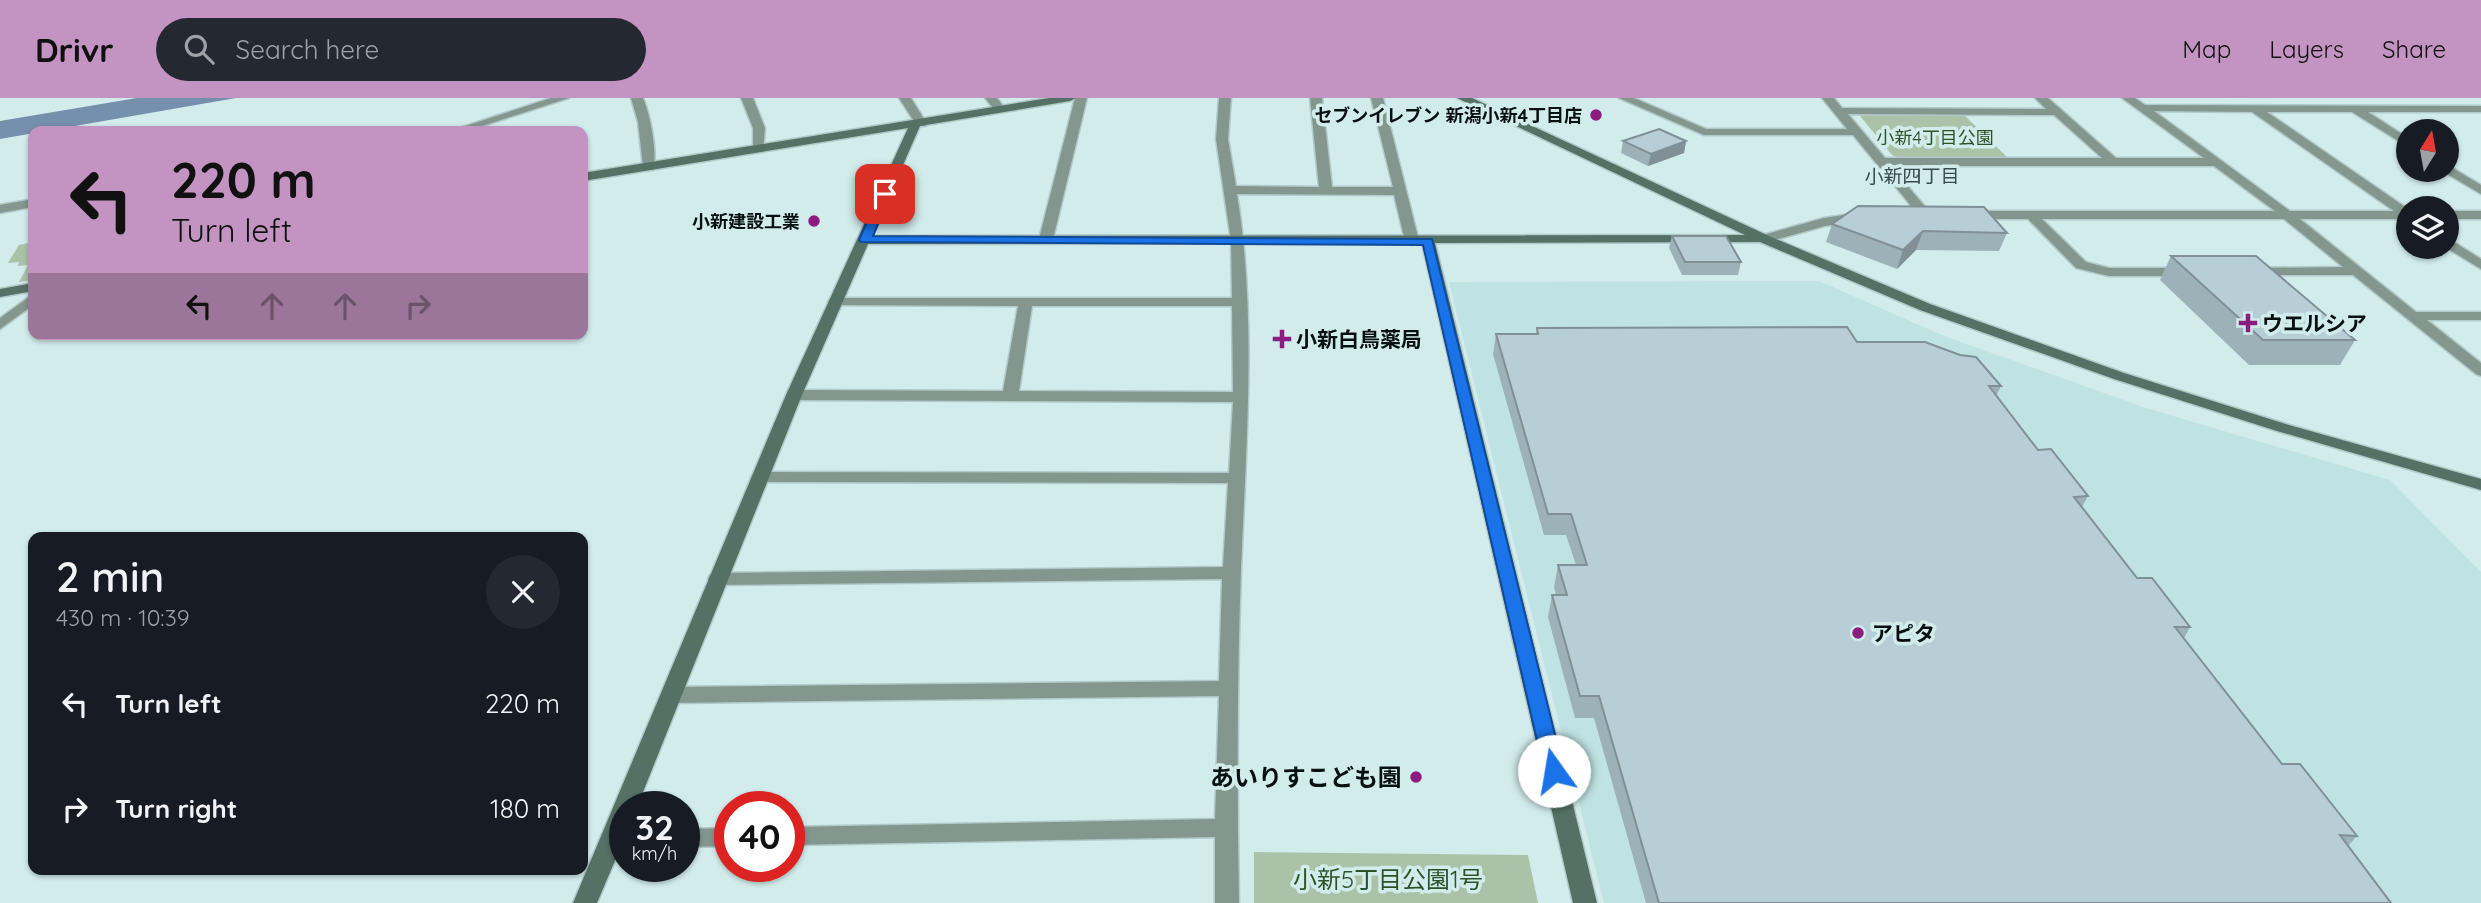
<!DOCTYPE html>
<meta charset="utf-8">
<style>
body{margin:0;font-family:Quicksand,"Noto Sans JP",sans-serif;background:#242831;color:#f1f3f6;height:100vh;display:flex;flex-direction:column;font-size:26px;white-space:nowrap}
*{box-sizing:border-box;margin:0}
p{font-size:23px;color:#9ea1a6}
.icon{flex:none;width:38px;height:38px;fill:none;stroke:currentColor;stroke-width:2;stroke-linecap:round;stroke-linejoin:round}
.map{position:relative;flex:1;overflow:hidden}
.panel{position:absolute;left:28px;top:434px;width:560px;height:343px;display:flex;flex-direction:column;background:#171b24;border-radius:14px;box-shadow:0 2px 5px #0004}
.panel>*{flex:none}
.guide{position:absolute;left:28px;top:28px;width:560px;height:214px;border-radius:14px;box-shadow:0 2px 5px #0004;background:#c393c1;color:#111;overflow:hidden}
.needle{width:46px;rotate:11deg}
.fabs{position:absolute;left:2396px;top:21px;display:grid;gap:14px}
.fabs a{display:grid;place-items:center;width:63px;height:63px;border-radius:50%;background:#171b24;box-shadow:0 2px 5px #0004;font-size:35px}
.speed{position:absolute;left:609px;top:693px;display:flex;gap:14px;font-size:35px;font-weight:700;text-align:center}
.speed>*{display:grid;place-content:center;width:91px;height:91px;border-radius:50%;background:#171b24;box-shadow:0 2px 5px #0004;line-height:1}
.speed small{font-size:18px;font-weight:400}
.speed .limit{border:10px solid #d22;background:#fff;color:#111}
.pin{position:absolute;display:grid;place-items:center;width:60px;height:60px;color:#fff;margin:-30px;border-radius:14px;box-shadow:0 4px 10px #0006}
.me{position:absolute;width:77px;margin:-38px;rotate:347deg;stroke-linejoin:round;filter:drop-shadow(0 0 5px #0008)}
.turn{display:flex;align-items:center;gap:24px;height:147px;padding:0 28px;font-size:32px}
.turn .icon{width:91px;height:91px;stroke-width:2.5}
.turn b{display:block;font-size:49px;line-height:60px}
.lanes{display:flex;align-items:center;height:66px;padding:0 28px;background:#0003;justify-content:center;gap:35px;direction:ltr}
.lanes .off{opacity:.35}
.round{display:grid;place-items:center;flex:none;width:74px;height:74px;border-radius:37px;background:#242831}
.head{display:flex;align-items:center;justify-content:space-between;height:119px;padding:0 28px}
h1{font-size:42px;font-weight:600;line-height:52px}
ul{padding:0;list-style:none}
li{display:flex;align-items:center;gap:21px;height:105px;padding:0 28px}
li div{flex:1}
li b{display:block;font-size:26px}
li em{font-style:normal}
header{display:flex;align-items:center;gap:42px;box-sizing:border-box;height:98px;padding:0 35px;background:#c393c1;color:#111}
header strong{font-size:33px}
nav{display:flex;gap:38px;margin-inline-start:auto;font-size:24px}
.search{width:490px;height:63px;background:#242831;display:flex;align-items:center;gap:18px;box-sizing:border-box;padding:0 24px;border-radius:38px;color:#9ea1a6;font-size:26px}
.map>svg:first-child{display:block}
.built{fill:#bfe3e2}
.green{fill:#aac2a7}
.water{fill:#7590ad}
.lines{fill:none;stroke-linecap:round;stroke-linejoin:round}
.street-casing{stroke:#b2c9c9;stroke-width:3}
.secondary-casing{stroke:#b2c9c9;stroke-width:3}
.street{fill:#84978f;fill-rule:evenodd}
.secondary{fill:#557166;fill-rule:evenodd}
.wall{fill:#9db1b9}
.shaded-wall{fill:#809096}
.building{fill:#b7ced7;stroke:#809096;stroke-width:2}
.route{fill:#1a73e8;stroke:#114b97;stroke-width:2}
.poi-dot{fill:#8b1d81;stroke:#d2ecec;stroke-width:2.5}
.labels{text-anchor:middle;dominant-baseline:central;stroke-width:7;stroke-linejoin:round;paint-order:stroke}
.far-poi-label{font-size:18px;font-weight:bold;fill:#081111;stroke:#d2ecec;text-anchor:end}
.far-park-label{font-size:18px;fill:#2b5327;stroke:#d2ecec}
.far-neighbourhood-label{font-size:19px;fill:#374d4d;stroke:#d2ecec}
.poi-label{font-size:21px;font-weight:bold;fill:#081111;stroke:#d2ecec;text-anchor:start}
.near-poi-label{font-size:24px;font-weight:bold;fill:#081111;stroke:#d2ecec;text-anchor:end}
.near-park-label{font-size:24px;fill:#2b5327;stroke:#d2ecec}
</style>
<header>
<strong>Drivr</strong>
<div class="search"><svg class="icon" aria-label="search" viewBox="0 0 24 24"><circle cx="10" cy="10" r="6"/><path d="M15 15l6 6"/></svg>Search here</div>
<nav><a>Map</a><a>Layers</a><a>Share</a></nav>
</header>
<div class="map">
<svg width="2481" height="805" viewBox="0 0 2481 805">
<rect width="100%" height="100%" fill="#d2ecec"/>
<path class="built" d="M1819,183L1944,238L2146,310L2390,382L2481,474V805H1604L1449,184Z"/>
<g class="green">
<path d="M1862,16H1963L2010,62L1902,61L1892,57L1860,18Z"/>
<path d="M33,144V182L19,184L28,167L18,168L19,164L8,165L19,147Z"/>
<path d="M1254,754L1528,757L1538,805H1254Z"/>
</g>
<path class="water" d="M137,0H236L0,41V23Z"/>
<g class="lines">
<g class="street-casing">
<g id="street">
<path d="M551,0H569L467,33H450Z"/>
<path d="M631,0H643C650,16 658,56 653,72L643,69L638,24Z"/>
<path d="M741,0H753L765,30L763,54L753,51V30Z"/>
<path d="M899,0H911L927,26L925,28H917Z"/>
<path d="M985,0H997L1006,12L996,14Z"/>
<path d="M1075,0H1087L1053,141L1046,145L1039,141Z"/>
<path d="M1219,0H1231L1228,41L1236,88L1319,89L1310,0H1322L1332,89H1393L1371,0H1383L1419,143L1412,147L1405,143L1394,97L1237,96C1257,219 1246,347 1241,471C1237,582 1237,694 1239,805H1215V739L789,747V729L1215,721L1219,598L671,605L664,602L661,597L664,592L671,589L1219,583L1222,481L717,487L710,485L708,481L710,477L717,475L1223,469L1228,385L760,384L751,379L760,374L1229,375L1233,304L794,302L786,297L794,292L1003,293L1018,208L830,207L828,204L830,201L835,200H1232L1231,143L1216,41ZM1032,208H1232L1233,294L1019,293Z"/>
<path d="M1619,0H1634L1706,31H1847L1822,0H1834L1842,10L2046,11L2035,0H2048L2116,60H2204L2122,0H2135L2145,7L2481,8V14H2368L2408,40V49L2352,14H2267L2408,111V121H2300L2416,214H2481V222H2427L2481,265V278L2476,276L2353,177H2247L2245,174L2252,170L2343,169L2284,121H2042L2086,164L2109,170H2185L2192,174L2185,178H2109L2076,170L2028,121H1968L1962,117L1968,113H2275L2214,68H1891L1932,117L1926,121L1921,120L1853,37H1704ZM2154,13L2252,14L2394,113H2290ZM1848,16L2054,17L2102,60H1885Z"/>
<path d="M2446,66L2481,87V96L2442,73L2446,72Z"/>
<path d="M33,101V109L0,115V107Z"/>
<rect x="2446" y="113" width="35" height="8"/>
<path d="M1863,114L1868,115V121L1825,128L1764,145L1757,141L1759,138L1824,120Z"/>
<path d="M2446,139L2481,161V171L2445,149Z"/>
<path d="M33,196V207L0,231V220Z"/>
<path d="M730,730V748L684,749V731Z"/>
</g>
</g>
<g class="secondary-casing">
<g id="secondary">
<path d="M1049,0H1076L1070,3L920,28L872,138L1745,137L1457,0H1472L1769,138L1930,206L2124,275L2289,327L2481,381V392L2277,333L2114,281L1920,212L1760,144L1435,145L1597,805H1573L1422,145L868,146L802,297L637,709H625V739L597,805H573L786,297L908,30L583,83V75Z"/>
<path d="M33,185V193L0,199V191Z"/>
</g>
</g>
<use href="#street" class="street"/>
<use href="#secondary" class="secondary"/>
</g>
<g class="wall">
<path d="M1623,43H1686L1684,55L1648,68L1621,55Z"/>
<path d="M1832,126L2007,135L1999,153L1916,152L1897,171L1826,144Z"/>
<path d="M1672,138L1741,164L1738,177H1682L1669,150Z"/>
<path d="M2171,158L2355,242L2340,267H2249L2160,182Z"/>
<path d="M1537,230L1857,244L2001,288L1996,298L2038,352L2088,398L2082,409L2137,480L2190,529L2184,540L2282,666L2357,738L2348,748L2391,805H1646L1594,620H1575L1548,519L1552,497H1556L1554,489L1558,467H1576L1566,437H1544L1493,256L1496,236H1536Z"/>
</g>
<g class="shaded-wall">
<path d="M1686,43L1684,55L1648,68L1651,56Z"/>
<path d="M1923,133L1916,152L1897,171L1903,152Z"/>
</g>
<g class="building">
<path d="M1659,31L1686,43L1651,56L1623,43Z"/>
<path d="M1858,108L1984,109L2007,135L1923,133L1903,152L1832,126Z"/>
<path d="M1672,138H1726L1741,164H1685Z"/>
<path d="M2171,158H2256L2355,242H2263Z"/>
<path d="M1847,229L1857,244H1925L1960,257L1976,259L2001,288H1989L2038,352L2051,351L2088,398L2074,399L2137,480H2152L2190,529H2175L2282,666H2300L2357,738L2340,737L2391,805H1659L1599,598H1580L1552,497H1567L1558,467H1587L1571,416H1548L1496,236H1538L1537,230Z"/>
</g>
<path class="route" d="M885,92L891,96L873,138L1432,141L1564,673L1561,678L1554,680L1547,678L1544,673L1423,147L861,144L859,142L879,96Z"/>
<g class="poi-dot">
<circle cx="1596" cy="17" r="7"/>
<circle cx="814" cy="123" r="7"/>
<path d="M2244.5 214.5h7v7h7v7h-7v7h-7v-7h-7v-7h7z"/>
<path d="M1278.5 230.5h7v7h7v7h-7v7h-7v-7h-7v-7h7z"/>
<circle cx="1858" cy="535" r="7"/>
<circle cx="1416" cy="679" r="7"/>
</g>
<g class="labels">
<g class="far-poi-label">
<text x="1582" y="17">セブンイレブン 新潟小新4丁目店</text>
<text x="800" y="123">小新建設工業</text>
</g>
<g class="far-park-label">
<text x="1935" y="39">小新4丁目公園</text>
</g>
<g class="far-neighbourhood-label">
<text x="1912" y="78">小新四丁目</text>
</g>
<g class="poi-label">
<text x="2262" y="225">ウエルシア</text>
<text x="1296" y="241">小新白鳥薬局</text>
<text x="1872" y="535">アピタ</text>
</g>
<g class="near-poi-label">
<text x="1402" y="679">あいりすこども園</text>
</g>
<g class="near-park-label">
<text x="1388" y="781">小新5丁目公園1号</text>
</g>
</g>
</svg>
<div class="fabs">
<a><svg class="needle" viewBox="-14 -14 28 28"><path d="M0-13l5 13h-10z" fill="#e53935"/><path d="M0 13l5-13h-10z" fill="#9ea1a6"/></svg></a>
<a><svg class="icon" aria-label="layers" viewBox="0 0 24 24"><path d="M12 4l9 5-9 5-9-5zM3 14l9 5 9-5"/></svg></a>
</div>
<div class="speed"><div>32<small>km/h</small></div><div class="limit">40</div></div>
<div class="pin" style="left:885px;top:96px;background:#d93025"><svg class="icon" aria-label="arrive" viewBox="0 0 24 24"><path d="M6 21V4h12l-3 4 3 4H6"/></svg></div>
<svg class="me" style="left:1554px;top:673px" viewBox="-20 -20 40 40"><circle r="19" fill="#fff"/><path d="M0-13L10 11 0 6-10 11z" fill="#1a73e8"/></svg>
<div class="guide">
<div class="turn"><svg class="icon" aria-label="left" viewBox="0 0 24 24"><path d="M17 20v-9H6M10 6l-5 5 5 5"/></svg><div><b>220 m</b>Turn left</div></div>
<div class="lanes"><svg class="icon" aria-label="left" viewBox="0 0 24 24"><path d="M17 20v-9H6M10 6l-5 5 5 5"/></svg><svg class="icon off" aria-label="ahead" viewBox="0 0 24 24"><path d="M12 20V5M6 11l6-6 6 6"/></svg><svg class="icon off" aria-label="ahead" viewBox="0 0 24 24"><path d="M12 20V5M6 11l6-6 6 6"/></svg><svg class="icon off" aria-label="right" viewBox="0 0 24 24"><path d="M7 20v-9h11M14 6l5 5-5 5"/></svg></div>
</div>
<section class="panel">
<div class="head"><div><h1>2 min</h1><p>430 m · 10:39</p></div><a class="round"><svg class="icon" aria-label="close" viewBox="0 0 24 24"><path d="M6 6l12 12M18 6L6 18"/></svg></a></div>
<ul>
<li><svg class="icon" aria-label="left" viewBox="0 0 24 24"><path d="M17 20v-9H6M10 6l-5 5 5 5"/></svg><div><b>Turn left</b></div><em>220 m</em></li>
<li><svg class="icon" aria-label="right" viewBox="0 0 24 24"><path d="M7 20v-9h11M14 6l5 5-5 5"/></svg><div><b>Turn right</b></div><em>180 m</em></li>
</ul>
</section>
</div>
